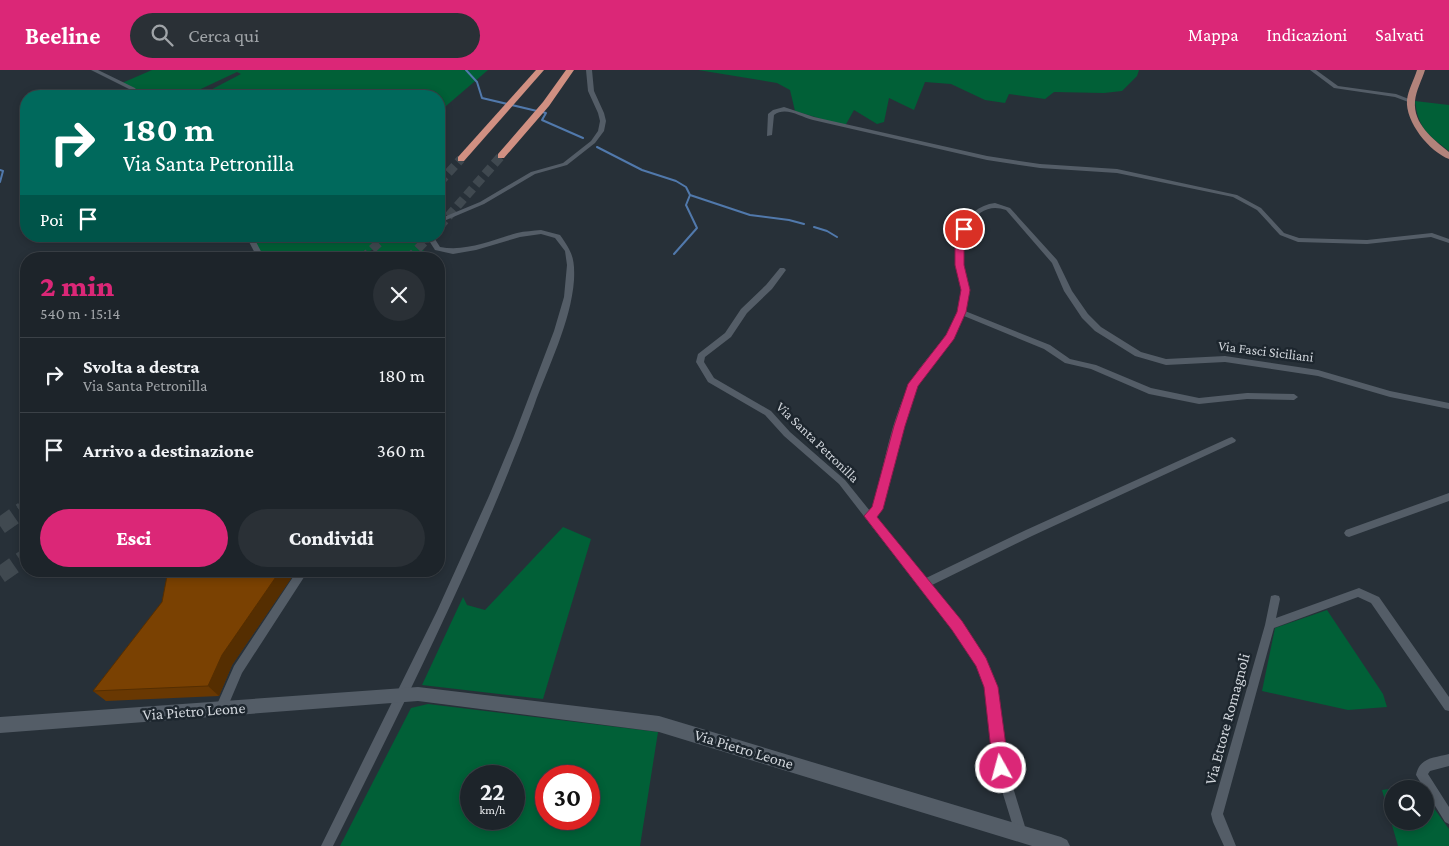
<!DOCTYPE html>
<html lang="it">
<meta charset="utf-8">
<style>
body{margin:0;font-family:"Crimson Pro",serif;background:#2a3036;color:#f1f3f6;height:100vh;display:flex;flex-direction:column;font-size:19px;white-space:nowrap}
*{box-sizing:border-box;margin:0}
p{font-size:16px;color:#a0a4a8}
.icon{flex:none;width:28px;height:28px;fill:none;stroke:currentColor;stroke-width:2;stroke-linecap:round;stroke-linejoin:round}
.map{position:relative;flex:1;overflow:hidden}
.drawer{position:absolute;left:20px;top:182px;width:425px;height:325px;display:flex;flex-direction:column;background:#1d242a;border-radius:20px;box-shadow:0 2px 8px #0003,0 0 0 1px #3b4147}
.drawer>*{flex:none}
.guide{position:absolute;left:20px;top:20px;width:425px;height:152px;border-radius:20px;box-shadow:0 2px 8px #0003,0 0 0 1px #3b4147;background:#00695c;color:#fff;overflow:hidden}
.fabs{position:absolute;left:1384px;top:710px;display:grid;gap:10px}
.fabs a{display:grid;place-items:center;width:50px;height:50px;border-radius:50%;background:#1d242a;box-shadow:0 2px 8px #0003,0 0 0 1px #3b4147;font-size:25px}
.speed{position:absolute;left:460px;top:695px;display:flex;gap:10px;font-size:25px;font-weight:700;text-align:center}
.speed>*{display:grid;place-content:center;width:65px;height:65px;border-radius:50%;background:#1d242a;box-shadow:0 2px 8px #0003,0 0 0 1px #3b4147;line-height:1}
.speed small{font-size:12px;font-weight:400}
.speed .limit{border:8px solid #d22;background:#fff;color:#111}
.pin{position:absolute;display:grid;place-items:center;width:42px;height:42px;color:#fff;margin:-21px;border:2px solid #fff;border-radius:50%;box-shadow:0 1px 5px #0007}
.me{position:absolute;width:55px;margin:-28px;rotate:353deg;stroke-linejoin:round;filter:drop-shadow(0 0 4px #0008)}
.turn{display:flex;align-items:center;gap:18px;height:105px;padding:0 20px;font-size:22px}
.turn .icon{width:65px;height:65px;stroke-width:2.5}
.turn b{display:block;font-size:35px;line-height:42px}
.then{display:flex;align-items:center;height:48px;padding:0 20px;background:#0003;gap:10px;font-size:19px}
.round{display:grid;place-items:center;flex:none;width:52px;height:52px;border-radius:26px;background:#2a3036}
.headline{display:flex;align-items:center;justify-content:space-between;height:85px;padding:0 20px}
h1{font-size:30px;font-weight:800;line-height:38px;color:#db2777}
.primary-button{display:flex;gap:10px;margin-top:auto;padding:10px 20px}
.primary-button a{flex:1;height:58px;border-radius:30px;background:#db2777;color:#fff;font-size:20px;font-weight:800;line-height:58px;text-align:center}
.primary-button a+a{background:#2a3036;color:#f1f3f6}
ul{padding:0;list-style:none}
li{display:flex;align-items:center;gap:15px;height:75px;padding:0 20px;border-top:1px solid #3b4147}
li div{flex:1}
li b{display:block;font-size:19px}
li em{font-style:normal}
header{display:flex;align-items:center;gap:30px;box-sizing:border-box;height:70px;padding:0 25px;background:#db2777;color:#fff}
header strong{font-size:24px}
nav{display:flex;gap:28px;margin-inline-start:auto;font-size:18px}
.search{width:350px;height:45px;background:#2a3036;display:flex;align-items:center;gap:12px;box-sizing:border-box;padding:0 18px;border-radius:28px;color:#a0a4a8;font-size:19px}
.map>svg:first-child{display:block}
.green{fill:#016037;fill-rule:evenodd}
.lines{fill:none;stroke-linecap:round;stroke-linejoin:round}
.stream{stroke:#5179ac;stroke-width:2}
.trunk-tunnel-far2{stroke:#404950;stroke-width:9;stroke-dasharray:9 5;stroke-linecap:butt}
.trunk-tunnel-far1{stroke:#404950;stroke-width:12;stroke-dasharray:12 6;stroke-linecap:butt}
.trunk-tunnel{stroke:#404950;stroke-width:17;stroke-dasharray:17 8;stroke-linecap:butt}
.minor{fill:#545d67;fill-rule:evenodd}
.secondary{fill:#545d67;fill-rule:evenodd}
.primary{fill:#b2837b;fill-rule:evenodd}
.trunk{fill:#d19082;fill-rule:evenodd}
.wall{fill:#693802}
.shaded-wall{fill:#552e01}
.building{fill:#7a4102;stroke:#552e01}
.route{fill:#db2777;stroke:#8e194d}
.labels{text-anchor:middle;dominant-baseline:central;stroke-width:5;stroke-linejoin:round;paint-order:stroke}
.street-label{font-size:14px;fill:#d0d5db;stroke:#1d262e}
.near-street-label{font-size:16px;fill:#d0d5db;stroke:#1d262e}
</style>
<header>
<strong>Beeline</strong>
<div class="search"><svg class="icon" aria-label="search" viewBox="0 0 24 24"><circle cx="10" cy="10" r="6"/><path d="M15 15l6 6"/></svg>Cerca qui</div>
<nav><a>Mappa</a><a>Indicazioni</a><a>Salvati</a></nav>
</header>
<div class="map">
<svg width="1449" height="776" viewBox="0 0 1449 776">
<rect width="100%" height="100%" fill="#273038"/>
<g class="green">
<path d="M152,0H488L439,42V26H199L241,4L237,2L186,26H138L133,19L122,13Z"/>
<path d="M698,0H1139L1137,6L1122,21L1104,23L1054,22L1045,29L1009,24L1005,33L985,30L951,14L925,12L914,40L889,28L884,52L877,54L854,40L845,56L795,41L790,20L777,13Z"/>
<path d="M1415,31L1449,35V81C1428,65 1418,58 1415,31Z"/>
<path d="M249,166H409L426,183L422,189H389L374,179L353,189H262Z"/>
<path d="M563,457L591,469L543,629L422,615L463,527L467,535L485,540Z"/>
<path d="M1327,540L1383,624L1387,637L1348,640L1262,621L1275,558Z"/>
<path d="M428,634L658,662L640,776H340L411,638ZM471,706H514V749H471ZM546,706H589V749H546Z"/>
<path d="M1417,715L1420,719H1392V751H1425V726L1449,759V776H1398L1382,720Z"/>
</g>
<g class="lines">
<g class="stream">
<path d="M466,0L477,12L482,28L537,41"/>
<path d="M542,42L546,43L542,50L583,68"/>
<path d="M597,77L642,100L676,111L686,117L690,125L750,145L789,150L804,154"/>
<path d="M0,100L3,101L0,112"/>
<path d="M814,157L827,161L837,167"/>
<path d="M674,184L697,158L686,135L690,125"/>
</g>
<g class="trunk-tunnel-far2">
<path d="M439,113L461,89"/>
<path d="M439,157L501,86"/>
<path d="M362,189L386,166"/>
<path d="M408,189L430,166"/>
</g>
<path class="trunk-tunnel-far1" d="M21,442L26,438"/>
<g class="trunk-tunnel">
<path d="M0,456L23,440"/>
<path d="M0,505L26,487"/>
</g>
<g class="minor">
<path d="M91,0H98L135,18L141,26H135L131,20Z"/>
<path d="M586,0H592L594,21L604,43L606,51L604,61L595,73L567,95L535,104L484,134L439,153V149L480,132L531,102L563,93L591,71L598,61L600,51L598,43L588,21Z"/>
<path d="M1310,0H1316L1338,16L1396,24L1414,31L1411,33L1395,27L1334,18Z"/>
<path d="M784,37L814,47L987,86L1040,94L1117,99L1237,125L1261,138L1284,163L1299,168L1367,170L1432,163L1449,169V173L1431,167L1367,174L1298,172L1280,165L1257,140L1233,127L1117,103L1040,98L987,90L813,50C800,47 786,36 774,45L772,65L767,66L768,44L773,40Z"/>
<path d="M995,133L1010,138L1057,190L1072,221L1088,244L1101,257L1141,282L1166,289L1225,286L1318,300L1390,321L1449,333V339L1390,327L1318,306L1225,292L1166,295L1135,286L1095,261L1082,248L1064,221L1052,193L1006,140C997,137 989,137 980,143C965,155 960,177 963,195C964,203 968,210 968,218C969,225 967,233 965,241L1050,275L1070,289L1096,295L1151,318L1199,328L1247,323L1294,324L1298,327L1294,330L1247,329L1199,334L1149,324L1091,299L1065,293L1044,279L964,246C954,272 931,288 918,313C899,349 892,399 882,439L875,447L924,509L1026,460L1229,368L1232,367L1236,370L1235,372L1032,466L930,516L974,572L985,590L996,617L1007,698L1027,763L1025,767L1021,769L1017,767L1015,763L995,698L986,617L977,596L966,578L839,414L784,366L765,345L708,312L696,292L698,284L725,263L741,239L766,215L780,198H784L786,200L772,219L747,243L731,267L705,287L704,292L714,308L771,341L790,362L845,410L870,441L873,437C884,397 890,352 910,314C923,288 949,270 958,241C960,234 962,226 961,219C961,211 958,204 956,197C954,185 955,171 960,160C967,145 979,135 995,133Z"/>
<path d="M541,160L560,165C572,182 575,188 574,210C571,252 548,297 534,336C478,487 405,632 333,776H321L437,541L489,426L514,366L554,261L564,227L567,195L565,181L555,168L541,164L520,167L476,180L453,184L435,180L426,166H433L440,177C467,182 492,170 517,163C525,161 533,161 541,160Z"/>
<path d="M246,166H253L265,189H258Z"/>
<path d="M1449,423V431L1349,467L1346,466L1344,463L1346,460Z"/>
<path d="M297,501H308L242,603L225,643L221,644L217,643L215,639L234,596Z"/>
<path d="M1359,518L1379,527L1449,627V641L1445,640L1371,533L1358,527L1274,558L1223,744L1236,776H1224L1213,752L1211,744L1265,555L1271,526L1275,525L1279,526L1280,529L1276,548Z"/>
<path d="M1449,684V696L1430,701L1428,704L1449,737V754L1445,752L1416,705C1420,687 1434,688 1449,684Z"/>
</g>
<path class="secondary" d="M418,617L659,646L1061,767L1067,770L1070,776H1032L659,662L418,631L0,663V647Z"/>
<path class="primary" d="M1417,0H1425C1422,10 1416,20 1415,31C1413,54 1433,69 1449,82V89C1430,82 1405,52 1407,30C1408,20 1414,10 1417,0Z"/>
<g class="trunk">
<path d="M536,0H544L464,91H458V87Z"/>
<path d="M566,0H574L549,36L504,88H498V84L543,32Z"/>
</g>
</g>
<path class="wall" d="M168,501H296L232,595L219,626L106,631L93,621L162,532Z"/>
<path class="shaded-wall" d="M280,501H296L232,595L219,626L208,616L222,585Z"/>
<path class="building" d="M168,501H280L222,585L208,616L93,621L162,532Z"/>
<path class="route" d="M964,156L968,159L964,179V195L970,220L966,242L954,269L918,316L905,356L883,439L877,447L962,551L986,588L998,617L1009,698L1006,703L1001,706L996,703L993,698L984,617L976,596L952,560L864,446L872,437L894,356L908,314L946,265L957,242L961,220L955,195V179L960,159Z"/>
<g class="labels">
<g class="street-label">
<text transform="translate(1266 281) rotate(7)">Via Fasci Siciliani</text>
<text transform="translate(818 372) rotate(44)">Via Santa Petronilla</text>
</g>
<g class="near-street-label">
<text transform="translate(194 641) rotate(-4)">Via Pietro Leone</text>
<text transform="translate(1227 649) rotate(-75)">Via Ettore Romagnoli</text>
<text transform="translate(744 679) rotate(17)">Via Pietro Leone</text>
</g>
</g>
</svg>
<div class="fabs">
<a><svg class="icon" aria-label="search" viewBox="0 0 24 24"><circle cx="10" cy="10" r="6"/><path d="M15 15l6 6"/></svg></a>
</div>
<div class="speed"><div>22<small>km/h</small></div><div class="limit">30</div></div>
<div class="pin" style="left:964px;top:159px;background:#d93025"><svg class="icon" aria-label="arrive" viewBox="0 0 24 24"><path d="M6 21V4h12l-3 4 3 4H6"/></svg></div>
<svg class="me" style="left:1001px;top:698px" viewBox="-20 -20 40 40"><circle r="17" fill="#db2777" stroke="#fff" stroke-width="3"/><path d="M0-11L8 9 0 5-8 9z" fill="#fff"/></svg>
<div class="guide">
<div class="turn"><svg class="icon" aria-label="right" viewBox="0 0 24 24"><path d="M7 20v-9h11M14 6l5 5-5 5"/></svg><div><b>180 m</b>Via Santa Petronilla</div></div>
<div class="then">Poi<svg class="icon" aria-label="arrive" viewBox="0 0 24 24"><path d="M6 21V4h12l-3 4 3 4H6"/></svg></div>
</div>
<section class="drawer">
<div class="headline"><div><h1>2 min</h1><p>540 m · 15:14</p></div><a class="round"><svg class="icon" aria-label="close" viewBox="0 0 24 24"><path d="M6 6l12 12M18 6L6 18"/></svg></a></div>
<ul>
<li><svg class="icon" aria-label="right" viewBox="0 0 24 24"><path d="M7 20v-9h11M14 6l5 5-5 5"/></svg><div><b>Svolta a destra</b><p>Via Santa Petronilla</p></div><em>180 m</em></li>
<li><svg class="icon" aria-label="arrive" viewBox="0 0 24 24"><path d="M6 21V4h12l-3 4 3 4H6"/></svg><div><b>Arrivo a destinazione</b></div><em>360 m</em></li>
</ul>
<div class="primary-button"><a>Esci</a><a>Condividi</a></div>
</section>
</div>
